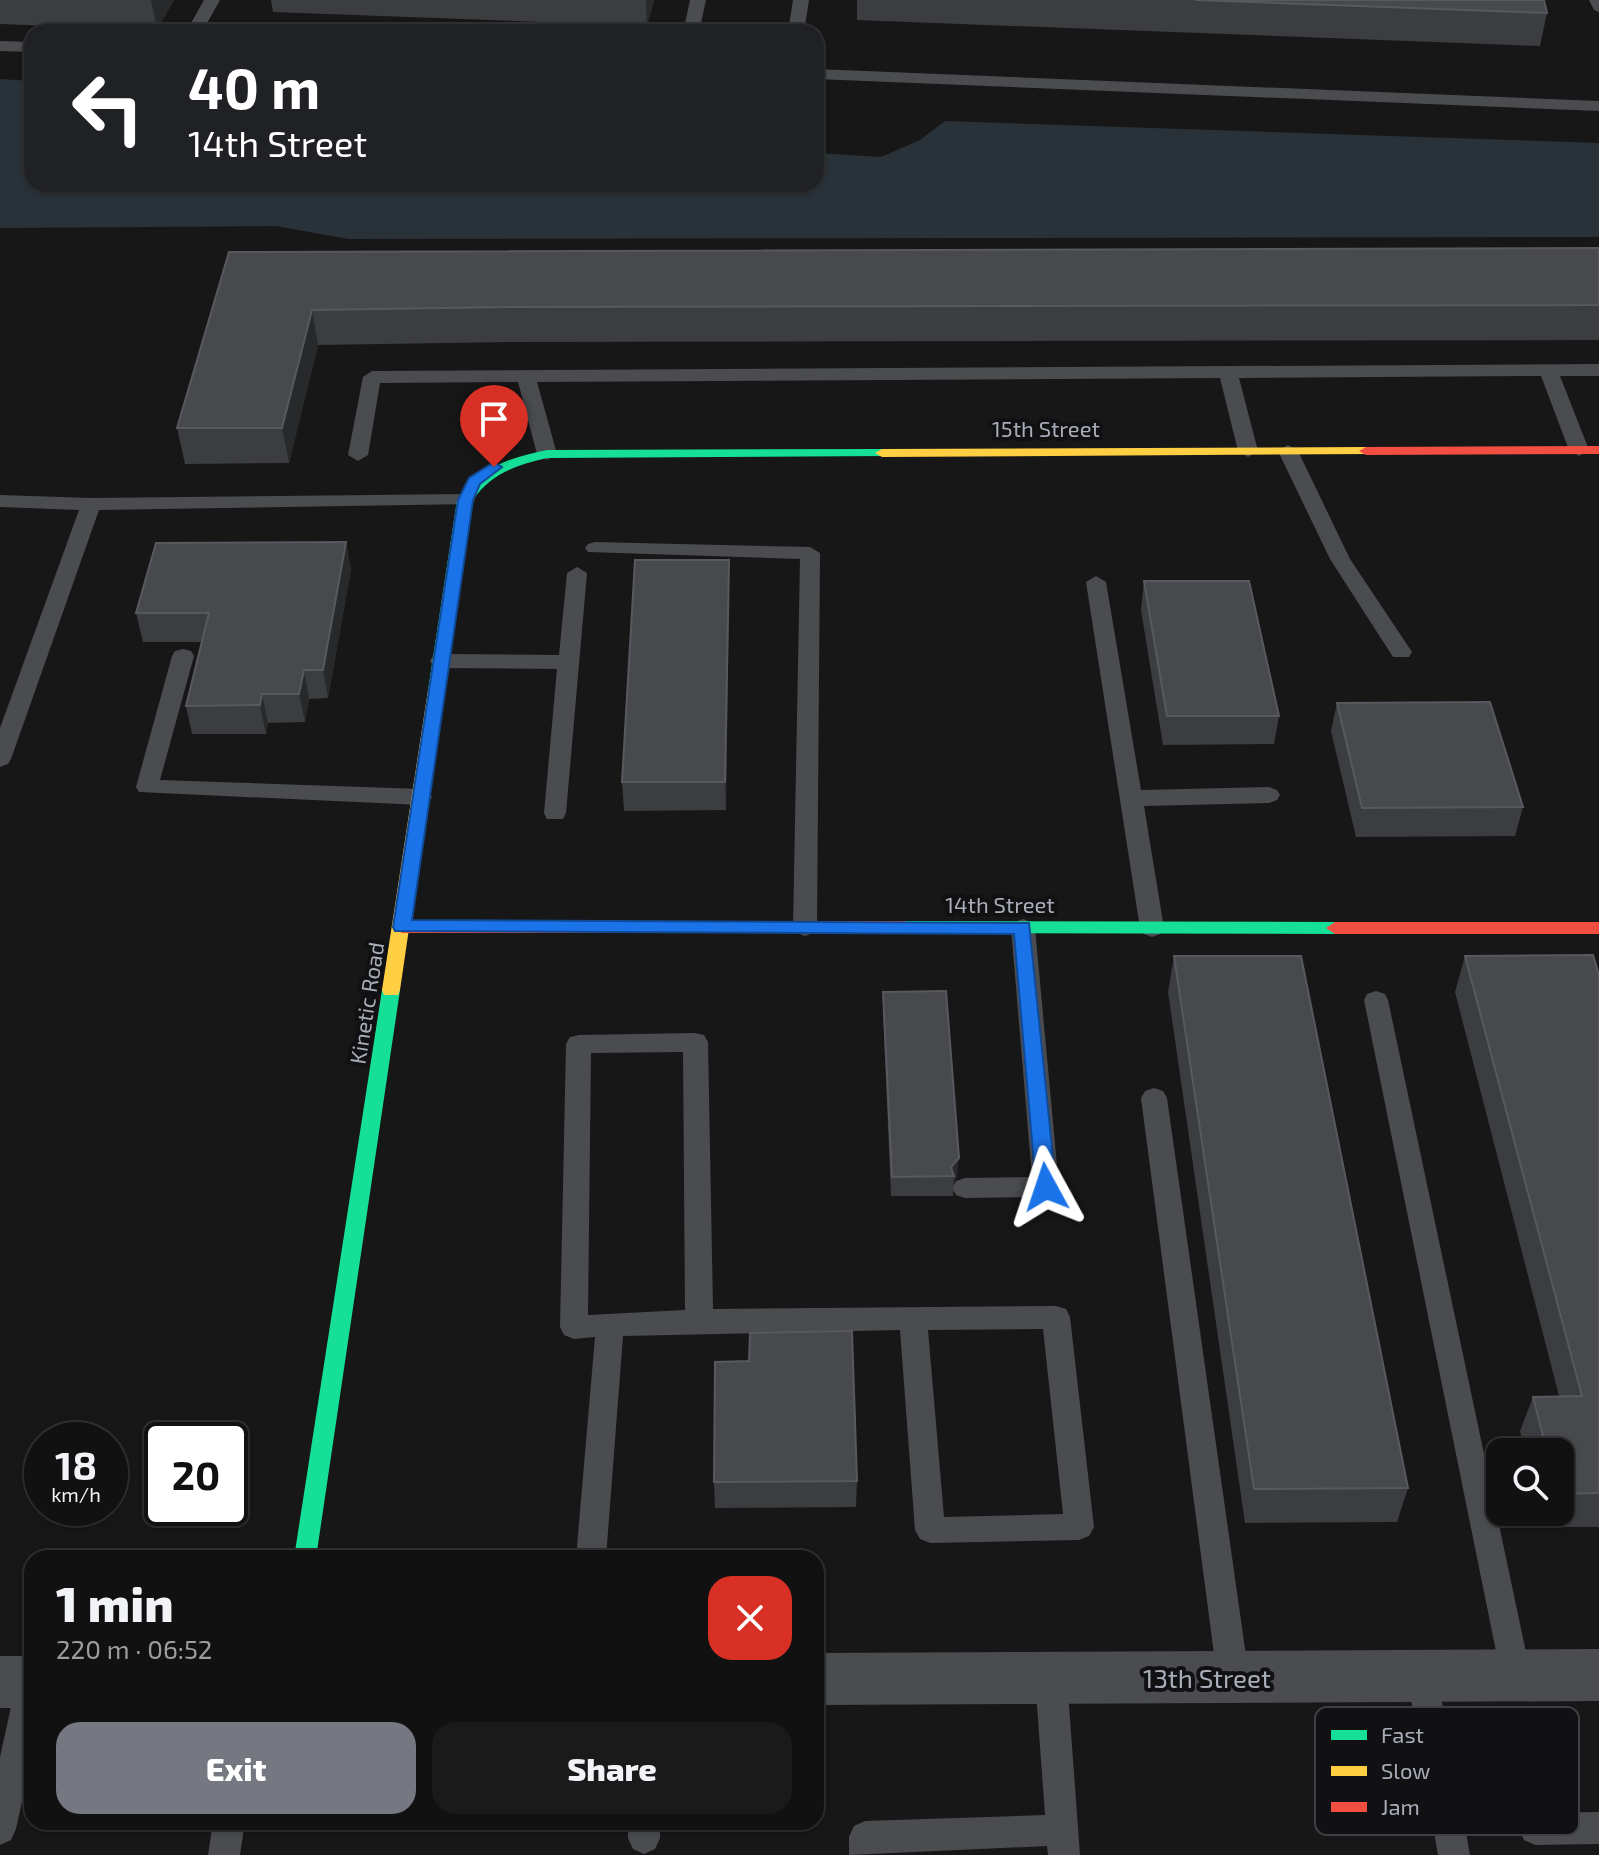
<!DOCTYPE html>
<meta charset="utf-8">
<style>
body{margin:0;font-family:"Exo 2",sans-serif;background:#1a1a1a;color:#f1f3f6;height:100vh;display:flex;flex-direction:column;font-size:30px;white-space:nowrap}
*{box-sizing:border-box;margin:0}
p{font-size:26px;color:#9c9d9f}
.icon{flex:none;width:44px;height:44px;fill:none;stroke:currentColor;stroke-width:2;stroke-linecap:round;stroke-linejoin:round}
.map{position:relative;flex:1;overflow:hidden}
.side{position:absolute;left:24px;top:1550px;width:800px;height:280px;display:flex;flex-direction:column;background:#111;border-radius:24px;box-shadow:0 2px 6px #0004,0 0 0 2px #303131}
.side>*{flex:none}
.top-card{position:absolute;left:24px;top:24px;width:800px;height:168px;border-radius:24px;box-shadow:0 2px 6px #0004,0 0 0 2px #303131;background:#202124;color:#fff;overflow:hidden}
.fabs{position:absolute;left:1486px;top:1438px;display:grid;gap:16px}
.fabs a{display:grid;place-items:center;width:88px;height:88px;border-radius:16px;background:#111;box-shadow:0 2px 6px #0004,0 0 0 2px #303131;font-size:40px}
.speed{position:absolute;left:24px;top:1422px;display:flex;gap:16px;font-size:40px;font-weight:700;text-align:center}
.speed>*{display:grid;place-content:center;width:104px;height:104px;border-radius:50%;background:#111;box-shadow:0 2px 6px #0004,0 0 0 2px #303131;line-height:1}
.speed small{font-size:20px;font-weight:400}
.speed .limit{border:4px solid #111;border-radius:12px;background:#fff;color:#111}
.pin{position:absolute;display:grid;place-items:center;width:68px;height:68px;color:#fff;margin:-82px -34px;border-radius:50% 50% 50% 0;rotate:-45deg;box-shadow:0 0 8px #0007}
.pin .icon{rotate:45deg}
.me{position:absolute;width:88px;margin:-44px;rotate:355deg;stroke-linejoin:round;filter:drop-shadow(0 0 6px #0008)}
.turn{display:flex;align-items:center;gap:28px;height:168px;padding:0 32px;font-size:36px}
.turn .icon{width:104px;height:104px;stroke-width:2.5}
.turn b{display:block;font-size:56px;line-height:68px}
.round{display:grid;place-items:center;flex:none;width:84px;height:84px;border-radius:24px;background:#1a1a1a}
.head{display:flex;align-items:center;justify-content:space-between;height:136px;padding:0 32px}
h1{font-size:48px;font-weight:800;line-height:60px}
.cta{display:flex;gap:16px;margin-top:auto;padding:16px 32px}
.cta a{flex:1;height:92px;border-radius:24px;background:#757880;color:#fff;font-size:32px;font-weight:800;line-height:92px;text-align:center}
.cta a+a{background:#1a1a1a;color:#f1f3f6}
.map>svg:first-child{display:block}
.water{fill:#2a3239}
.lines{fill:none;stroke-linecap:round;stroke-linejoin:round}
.lane{fill:#4b4c50;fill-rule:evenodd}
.street{fill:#4b4c50;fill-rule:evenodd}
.fast{fill:#16e098;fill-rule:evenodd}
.slow{fill:#ffcf43;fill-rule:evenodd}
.jam{fill:#f24e42;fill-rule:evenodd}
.wall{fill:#3c3d40}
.shaded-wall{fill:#28292a}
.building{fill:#48494d;stroke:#57595e;stroke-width:2}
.route{fill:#1a73e8;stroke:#114b97;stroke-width:2}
.labels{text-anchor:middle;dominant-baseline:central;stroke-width:8;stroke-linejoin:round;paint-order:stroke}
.street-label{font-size:22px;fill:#a8adb8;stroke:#111113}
.near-street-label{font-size:26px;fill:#a8adb8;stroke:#111113}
.key{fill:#111113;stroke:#3e4045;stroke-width:2}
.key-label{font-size:22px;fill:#a8adb8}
</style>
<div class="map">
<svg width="1599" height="1855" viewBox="0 0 1599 1855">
<rect width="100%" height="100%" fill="#171717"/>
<path class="water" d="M0,79L32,81V184H816V153L881,157L920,140L945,121L1599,143V237L348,239L276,226L0,228Z"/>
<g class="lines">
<g class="lane">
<path d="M204,0H220L202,32H186Z"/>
<path d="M690,0H706L699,32H683Z"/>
<path d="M793,0H809L804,32H788Z"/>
<path d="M1589,0H1599V12L1594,10Z"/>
<path d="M0,41L32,42V52L0,51Z"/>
<path d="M816,69L1599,101V111L816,79Z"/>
<path d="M1599,364V376H1560L1589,450L1579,456L1569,450L1541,376L1239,378L1258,451L1248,457L1238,451L1220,378L537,382L557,454L547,460L537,454L518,382L380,383L368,455L358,461L348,455L363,377L372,371Z"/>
<path d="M1288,445L1298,451L1350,559L1412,652L1409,657H1393L1330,559L1278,451Z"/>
<path d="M465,494L472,496L475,500L472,504L99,510L11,759L8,764L0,767V728L79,510L0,507V495L91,498Z"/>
<path d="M595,542L810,547L820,553L817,927L813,933L805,936L797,933L793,927L800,559L588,552L585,548L588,544Z"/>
<path d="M577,567L587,573L566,813L563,819H547L544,813L557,669L441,668L433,666L430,661L433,656L441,654L559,655L567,573Z"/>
<path d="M1096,576L1106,582L1141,790L1269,787L1277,790L1280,795L1277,800L1269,803L1144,806L1164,928L1160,934L1152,937L1144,934L1140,928L1086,582Z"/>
<path d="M183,649L191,651L194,656L160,780L421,789L429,792L432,797L429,802L421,805L139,792L136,787L172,656L175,651Z"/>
<path d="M1023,919L1031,922L1035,928L1059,1187L1055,1194L1046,1197L965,1198L956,1195L952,1188L956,1181L965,1178L1032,1177L1011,928L1015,922Z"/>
<path d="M1376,991L1385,994L1388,1000L1531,1676L1527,1686L1516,1690L1505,1686L1501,1676L1364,1000L1367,994Z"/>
<path d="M695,1033L704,1035L708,1042L713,1309L1056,1306L1066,1309L1070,1317L1094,1527L1089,1536L1079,1540L930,1543L920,1539L915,1530L900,1330L623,1336L606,1558H576L595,1337L574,1339L564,1335L560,1327L566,1044L570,1037L579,1035ZM683,1052L685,1310L588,1315L591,1053ZM1043,1329L1063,1514L944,1517L928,1330Z"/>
<path d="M1154,1088L1163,1091L1167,1098L1249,1677L1244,1687L1233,1691L1222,1687L1217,1677L1141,1098L1145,1091Z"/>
<path d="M1422,1662L1433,1666L1437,1676L1470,1855H1438L1407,1676L1411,1666Z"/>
<path d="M1051,1664L1062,1668L1067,1678L1080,1855H1048L1047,1846L849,1855V1837L854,1826L865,1821L1045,1815L1035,1678L1040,1668Z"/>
<path d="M32,1670V1756L16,1829L11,1840L0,1845V1757L16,1684L21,1674Z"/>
<path d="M1599,1812V1844L1535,1845L1524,1840L1519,1829L1524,1818L1535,1813Z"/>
<path d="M213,1822H245L240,1855H208Z"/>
<path d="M628,1822H660V1838L655,1849L644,1854L633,1849L628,1838Z"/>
</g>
<g class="street">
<path d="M1599,1649V1701L816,1705V1653Z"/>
<rect x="0" y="1656" width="32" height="52"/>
</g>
<g class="fast">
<path d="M882,449L889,453L887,456L547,458C517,465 491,473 473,500L444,690L436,695L428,690L457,500C480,467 509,458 547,450Z"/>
<path d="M905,921L1335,922L1344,928L1335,934L905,933L896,927Z"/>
<path d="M391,983L398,985L400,990L316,1558H294L382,990L384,985Z"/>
</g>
<g class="slow">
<path d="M1366,447L1371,448V454L882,457L875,453L882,449Z"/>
<path d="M436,685L444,690L400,990L398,995H384L382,990L428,690Z"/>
</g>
<g class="jam">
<path d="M1599,446V454L1366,455L1359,451L1366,447Z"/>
<path d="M402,921H905L914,927L905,933H402L393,927Z"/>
<path d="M1335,922H1599V934H1335L1326,928Z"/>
</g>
</g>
<g class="wall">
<path d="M0,0H174L157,30L0,24Z"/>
<path d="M271,0H654L647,26L273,12Z"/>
<path d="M857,0H1544L1547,13L1540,46L857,20Z"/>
<path d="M1599,248V340L513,342L318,345L289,463L185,464L177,428L229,252Z"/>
<path d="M346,542L351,570L328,698L309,699L305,722L268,723L266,734H192L186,706L202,642H143L136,613Z"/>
<path d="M729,560V588L726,810L624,811L622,782Z"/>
<path d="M1144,581L1279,716L1274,744L1163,745L1141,610Z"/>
<path d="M1337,703L1523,807L1515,836L1356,837L1331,731Z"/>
<path d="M1174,956L1408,1488L1397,1522L1245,1523L1168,992Z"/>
<path d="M1465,956L1599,975V1527H1543L1540,1512H1560V1452H1525L1520,1431L1533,1397L1559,1396L1455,992Z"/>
<path d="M883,992L957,1177L954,1181L953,1196H891L883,1011Z"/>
<path d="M749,1361L857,1481L856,1507L715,1508L714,1482Z"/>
</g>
<g class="shaded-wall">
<path d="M151,0H174L157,30Z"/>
<path d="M646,0H654L647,26Z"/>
<path d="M312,310L318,345L289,463L282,428Z"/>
<path d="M346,542L351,570L328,698L323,670Z"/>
<path d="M729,560V588L726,810L725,782Z"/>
<path d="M304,670L309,699L305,722L299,694Z"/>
<path d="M262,694L268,723L266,734L260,705Z"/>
<path d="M959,1158L957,1177L954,1181V1176L951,1167Z"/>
</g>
<g class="building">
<path d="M1195,0H1544L1547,13Z"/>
<path d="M1599,248V305L509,307L312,310L282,428H177L229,252Z"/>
<path d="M346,542L323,670H304L299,694H262L260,705L186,706L209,613H136L156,543Z"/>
<path d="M635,560H729L725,782H622Z"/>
<path d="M1144,581H1249L1279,716H1167Z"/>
<path d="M1490,702L1523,807L1362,808L1337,703Z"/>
<path d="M1593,955L1599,975V1493L1560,1494V1452H1547L1533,1397L1582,1396L1465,956Z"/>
<path d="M1174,956H1301L1408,1488L1254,1489Z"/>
<path d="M946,991L959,1158L951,1167L954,1176L892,1177L883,992Z"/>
<path d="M852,1331L857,1481L714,1482L715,1362L749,1361L750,1333Z"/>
</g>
<path class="route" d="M494,462L502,467L480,484L473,500L412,920L1029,923L1056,1187L1053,1193H1039L1036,1187L1014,934L395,931L393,927L458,500L469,478Z"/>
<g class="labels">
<g class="street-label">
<text x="1046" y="428">15th Street</text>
<text x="1000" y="904">14th Street</text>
<text transform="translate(366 1003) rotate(-81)">Kinetic Road</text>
</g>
<g class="near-street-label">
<text x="1207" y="1677">13th Street</text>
</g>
</g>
<rect x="1315" y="1707" width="264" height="128" rx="12" class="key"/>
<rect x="1331" y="1730" width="36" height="10" fill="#16e098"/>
<rect x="1331" y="1766" width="36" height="10" fill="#ffcf43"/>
<rect x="1331" y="1802" width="36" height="10" fill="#f24e42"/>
<g class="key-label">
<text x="1381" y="1743">Fast</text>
<text x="1381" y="1779">Slow</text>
<text x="1381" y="1815">Jam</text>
</g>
</svg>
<div class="fabs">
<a><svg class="icon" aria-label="search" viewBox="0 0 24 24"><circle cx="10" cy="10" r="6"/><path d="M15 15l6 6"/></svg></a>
</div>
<div class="speed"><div>18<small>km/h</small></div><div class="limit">20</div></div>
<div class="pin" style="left:494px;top:467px;background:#d93025"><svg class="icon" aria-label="arrive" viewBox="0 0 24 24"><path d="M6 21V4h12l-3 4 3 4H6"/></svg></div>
<svg class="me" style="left:1046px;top:1187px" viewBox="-20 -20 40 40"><path d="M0-17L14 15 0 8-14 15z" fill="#1a73e8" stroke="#fff" stroke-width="4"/></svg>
<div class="top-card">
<div class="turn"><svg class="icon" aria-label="left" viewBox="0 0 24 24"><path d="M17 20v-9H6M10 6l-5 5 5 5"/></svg><div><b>40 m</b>14th Street</div></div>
</div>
<section class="side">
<div class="head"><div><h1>1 min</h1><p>220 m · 06:52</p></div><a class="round" style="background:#d93025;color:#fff"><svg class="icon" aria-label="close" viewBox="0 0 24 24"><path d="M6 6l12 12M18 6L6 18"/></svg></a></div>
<div class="cta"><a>Exit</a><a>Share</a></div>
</section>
</div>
